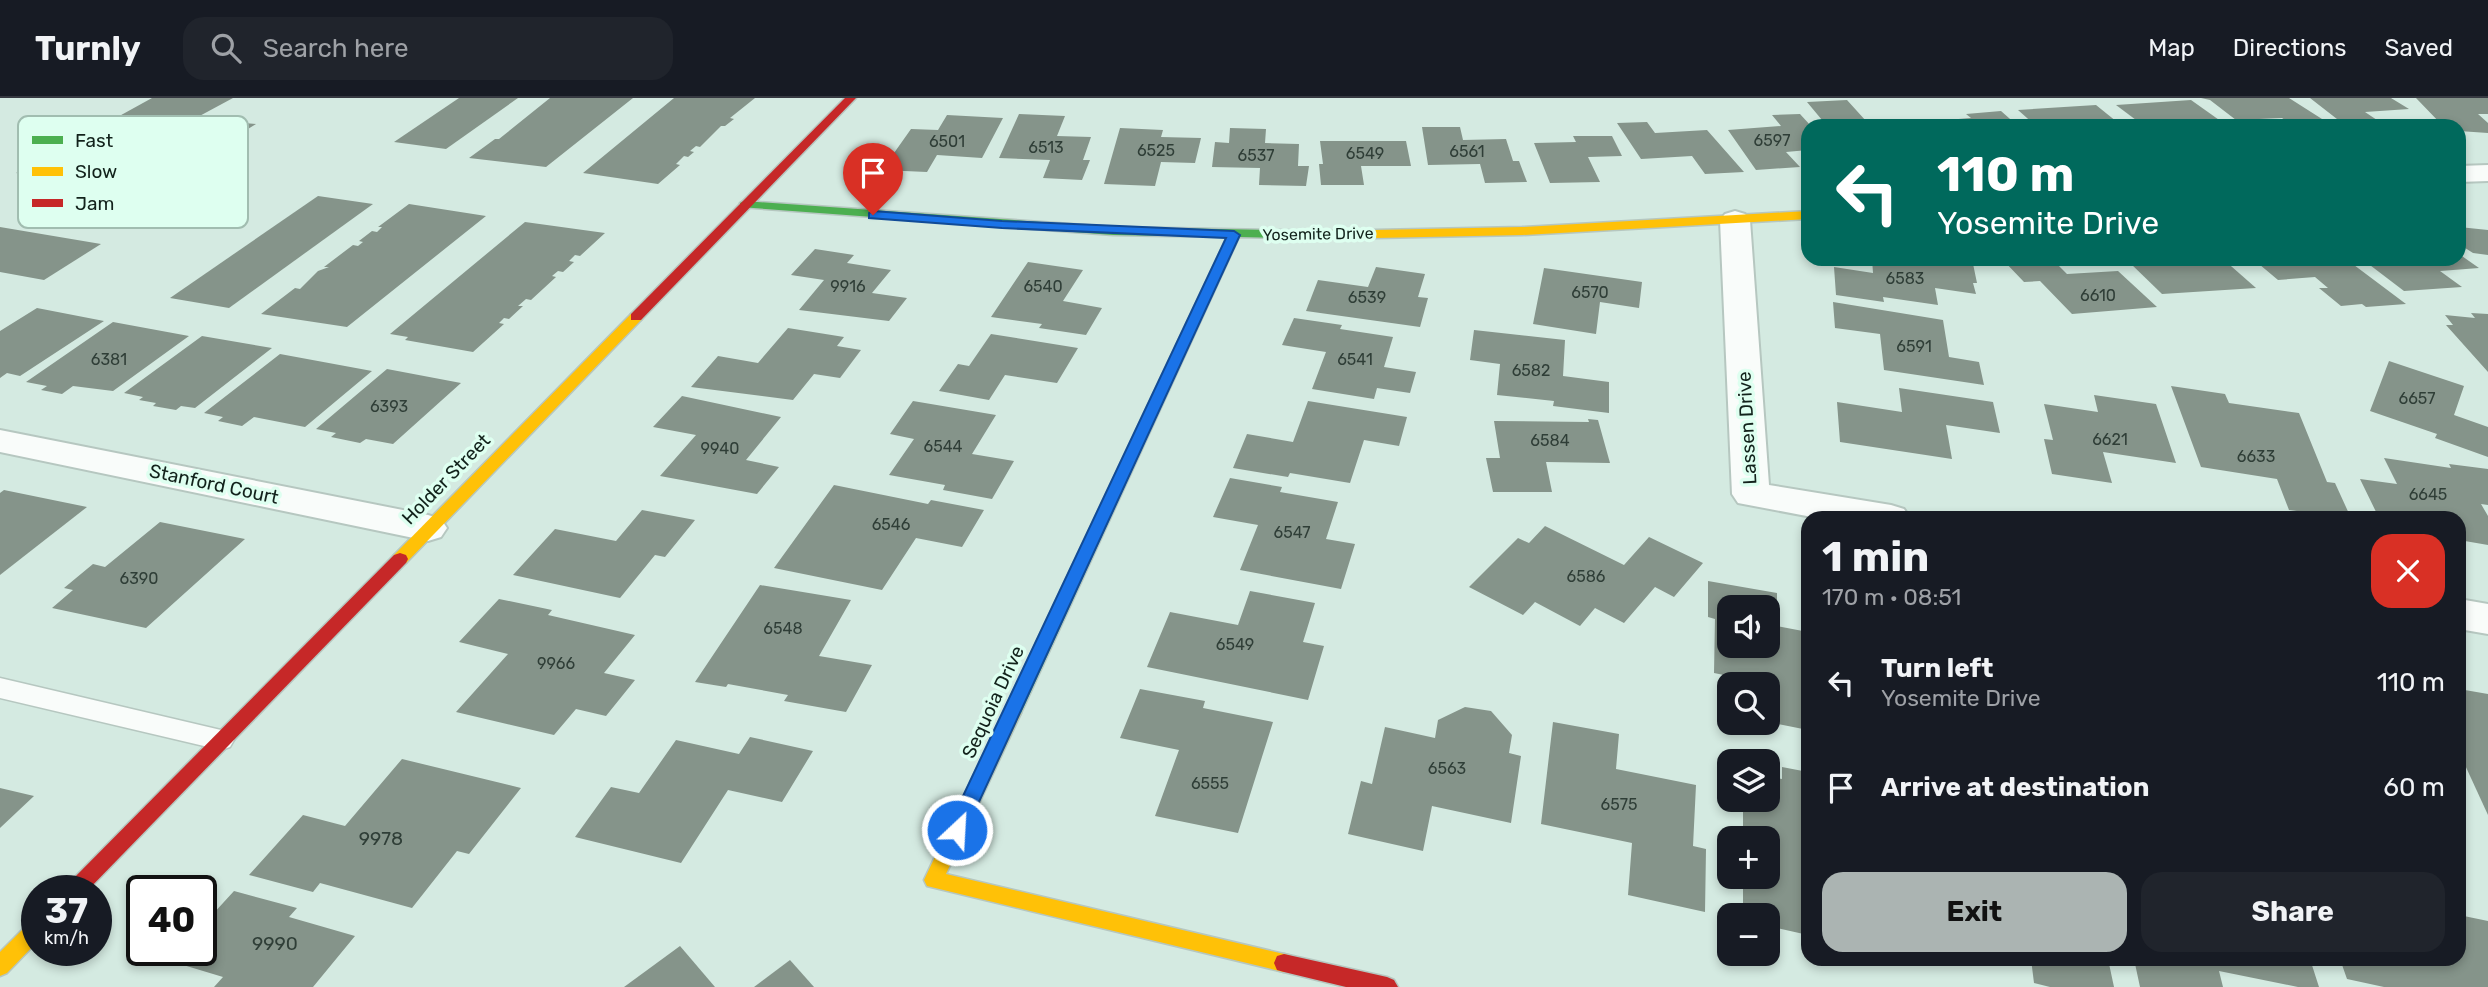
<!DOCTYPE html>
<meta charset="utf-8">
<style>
body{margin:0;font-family:Rubik,sans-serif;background:#20242c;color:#f1f3f6;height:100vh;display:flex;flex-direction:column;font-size:26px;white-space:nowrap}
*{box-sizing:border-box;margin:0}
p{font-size:23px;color:#9ea1a6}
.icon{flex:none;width:38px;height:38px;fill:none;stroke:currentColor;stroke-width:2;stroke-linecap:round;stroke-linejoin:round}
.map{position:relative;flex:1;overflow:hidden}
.sheet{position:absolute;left:1801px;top:413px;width:665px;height:455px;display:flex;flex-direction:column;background:#171b24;border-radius:21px;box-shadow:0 4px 10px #0003}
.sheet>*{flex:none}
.top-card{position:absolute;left:1801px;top:21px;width:665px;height:147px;border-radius:21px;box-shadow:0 4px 10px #0003;background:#00695c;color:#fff;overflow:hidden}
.controls{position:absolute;left:1717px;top:497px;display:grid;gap:14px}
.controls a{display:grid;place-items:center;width:63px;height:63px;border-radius:14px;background:#171b24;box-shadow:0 4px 10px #0003;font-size:35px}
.speed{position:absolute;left:21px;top:777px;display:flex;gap:14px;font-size:35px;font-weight:700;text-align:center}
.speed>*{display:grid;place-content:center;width:91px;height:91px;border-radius:50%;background:#171b24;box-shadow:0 4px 10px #0003;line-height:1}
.speed small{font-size:18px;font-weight:400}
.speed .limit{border:4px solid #111;border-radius:10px;background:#fff;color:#111}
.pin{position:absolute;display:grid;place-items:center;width:60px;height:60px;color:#fff;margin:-72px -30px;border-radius:50% 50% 50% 0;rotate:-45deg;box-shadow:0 0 7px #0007}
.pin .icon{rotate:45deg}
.me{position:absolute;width:77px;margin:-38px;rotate:25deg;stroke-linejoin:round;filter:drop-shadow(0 0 5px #0008)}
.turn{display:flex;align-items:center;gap:24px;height:147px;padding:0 21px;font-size:32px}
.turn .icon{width:91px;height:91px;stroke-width:2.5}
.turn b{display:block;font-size:49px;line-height:60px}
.round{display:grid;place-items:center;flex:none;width:74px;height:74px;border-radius:21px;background:#20242c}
.overview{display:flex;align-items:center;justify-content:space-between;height:119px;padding:0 21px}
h1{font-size:42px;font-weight:700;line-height:52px}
.cta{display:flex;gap:14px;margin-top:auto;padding:14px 21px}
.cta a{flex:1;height:80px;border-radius:21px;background:#abb4b2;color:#111;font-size:28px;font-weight:700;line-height:80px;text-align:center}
.cta a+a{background:#20242c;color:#f1f3f6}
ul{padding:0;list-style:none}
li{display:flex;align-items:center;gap:21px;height:105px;padding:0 21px}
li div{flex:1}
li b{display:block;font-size:26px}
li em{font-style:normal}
header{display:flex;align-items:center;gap:42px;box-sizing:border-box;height:98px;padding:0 35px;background:#171b24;border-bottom:2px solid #363941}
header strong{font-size:33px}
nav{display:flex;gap:38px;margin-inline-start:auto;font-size:24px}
.search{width:490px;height:63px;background:#20242c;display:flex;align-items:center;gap:18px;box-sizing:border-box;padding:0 24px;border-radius:21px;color:#9ea1a6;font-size:26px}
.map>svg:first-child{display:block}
.building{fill:#85948a;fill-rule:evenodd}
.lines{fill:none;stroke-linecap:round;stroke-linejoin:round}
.lane-casing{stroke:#b6c7c0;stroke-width:3}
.street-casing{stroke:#b6c7c0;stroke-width:4}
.fast-casing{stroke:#b6c7c0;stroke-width:3}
.slow-casing{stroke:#b6c7c0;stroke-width:3}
.jam-casing{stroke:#b6c7c0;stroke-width:3}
.lane{fill:#f9fcfa;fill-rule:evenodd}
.street{fill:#f9fcfa;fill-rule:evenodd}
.fast{fill:#4caf50;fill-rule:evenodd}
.slow{fill:#ffc107;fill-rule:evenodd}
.jam{fill:#c62828;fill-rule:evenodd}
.route{fill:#1a73e8;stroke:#114b97;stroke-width:2}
.labels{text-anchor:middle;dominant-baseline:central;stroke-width:7;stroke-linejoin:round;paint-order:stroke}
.number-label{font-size:16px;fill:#2f3e37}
.far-street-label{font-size:16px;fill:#12221b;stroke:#defff0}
.street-label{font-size:19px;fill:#12221b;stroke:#defff0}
.near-number-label{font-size:19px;fill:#2f3e37}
.key{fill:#defff0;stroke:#a1bdb0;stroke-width:2}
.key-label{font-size:19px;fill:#12221b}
</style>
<header>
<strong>Turnly</strong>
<div class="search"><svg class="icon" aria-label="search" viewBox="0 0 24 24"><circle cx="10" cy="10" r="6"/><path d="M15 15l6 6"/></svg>Search here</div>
<nav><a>Map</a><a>Directions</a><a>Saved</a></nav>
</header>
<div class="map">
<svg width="2488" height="889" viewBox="0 0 2488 889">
<rect width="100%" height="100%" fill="#d4eae1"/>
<g class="building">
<path d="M152,0H233L194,21H198L184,29H180L86,86L16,75Z"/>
<path d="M459,0H518L446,51L394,44Z"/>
<path d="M550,0H633L546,69L469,60L495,41H499Z"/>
<path d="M674,0H755L730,20L734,21L725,28H721L700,49L696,48L690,53L694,54L688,59L684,58L676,66L680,67L658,86L583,75Z"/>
<path d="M2201,0H2289L2333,28H2293L2282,20L2236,22L2210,2Z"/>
<path d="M2310,0H2391L2409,11L2365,14L2386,28H2346Z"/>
<path d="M2416,0H2488V16H2478L2488,25V35L2459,33V28H2443Z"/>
<path d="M1847,2L1866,23L1905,21L1911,28H1827L1807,4Z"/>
<path d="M2191,2L2222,24L2144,28L2116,7Z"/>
<path d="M2096,7L2122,28H2036L2018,12Z"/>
<path d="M2001,13L2018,28H1939L1933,23L1971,20L1966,16Z"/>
<path d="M1019,16L1065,18L1057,38L1091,39L1083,62H1090L1082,82L1043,80L1050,62L999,60Z"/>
<path d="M1800,16L1811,28H1808V52L1786,54L1800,69L1756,72L1728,32L1781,28L1772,17Z"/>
<path d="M947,17L1003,20L982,60L937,57L927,74L882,72L911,31L938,32Z"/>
<path d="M219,21L248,23L244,25L256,26L180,73L142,67Z"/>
<path d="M1647,24L1655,35L1707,32L1744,74L1705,76L1692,58L1641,61L1617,25Z"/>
<path d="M1422,29H1460L1463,42L1506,41L1513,63H1519L1527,84L1485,85L1480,66L1428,67Z"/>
<path d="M1120,30L1163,32L1161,39L1201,40L1195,65L1161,64L1155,88L1104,86Z"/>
<path d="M1230,30L1266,31L1265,45L1299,46L1298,68H1309L1306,88L1259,87L1260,70L1212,69L1215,44L1229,45Z"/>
<path d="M1573,38H1612L1622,58L1588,59L1600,84L1550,85L1534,45L1576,44Z"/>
<path d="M1320,43H1406L1411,68H1361L1364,87H1321L1319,66H1323Z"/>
<path d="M318,98L373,106L229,210L170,200Z"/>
<path d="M409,106L486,118L347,229L261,216L295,190L300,191L318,173L329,169H324L353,147L358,148L363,144L359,143L372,133L377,134L382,129H378Z"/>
<path d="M525,124L605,135L580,158L575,157L569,163L574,164L563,174L558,173L552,178L556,179L531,202L526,201L518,208H523L509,221L504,220L499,225L504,226L473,254L405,242L408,239L390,236Z"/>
<path d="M0,129L101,146L44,182L0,174Z"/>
<path d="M2459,129L2488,132V157L2473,155L2462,148L2459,144Z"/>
<path d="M815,151L854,157L847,165L891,172L872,195L907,200L889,223L799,212L824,182L791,177Z"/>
<path d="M2459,156L2479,170L2440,173L2462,189L2404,193L2362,161H2459Z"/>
<path d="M1872,161H1972L1977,185H1973L1976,196L1935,190L1938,207L1883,199L1884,204L1836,197L1834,169L1873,175Z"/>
<path d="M2002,161H2052L2067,176L2118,173L2157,209L2072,216L2040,183L2024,184Z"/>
<path d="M2160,161H2223L2256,190L2162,196L2128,163Z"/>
<path d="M2253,161H2346L2406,206L2366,209L2362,206L2341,208L2319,190H2328L2315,179L2278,182Z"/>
<path d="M1028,164L1083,172L1063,203L1102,210L1086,237L1039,230L1042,226L991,219Z"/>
<path d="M1376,169L1425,176L1418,199L1428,200L1420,229L1306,213L1318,182L1368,189Z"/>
<path d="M1544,170L1642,184L1639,210L1600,204L1596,236L1533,226Z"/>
<path d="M1833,204L1943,222L1949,259L1979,264L1984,287L1884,272L1880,236L1835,230Z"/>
<path d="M37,210L104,223L20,278L7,275L0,280V233Z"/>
<path d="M2471,215L2488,216V274L2446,227H2453L2445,217L2475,220Z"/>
<path d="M1294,220L1342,227L1340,231L1393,239L1384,269L1416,274L1410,295L1377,290L1374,301L1312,291L1326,254L1282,247Z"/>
<path d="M113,224L189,238L113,293L73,288L62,296L41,292L47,288L26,284Z"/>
<path d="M788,230L844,239L837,248L861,252L840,280L814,276L793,302L691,289L718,258L758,265Z"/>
<path d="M1474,232L1565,242L1563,278L1609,284V315L1553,308L1554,303L1497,297L1500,266L1470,262Z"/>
<path d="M991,236L1078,250L1057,285L1005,277L989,302L939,293L958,266L969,268Z"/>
<path d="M202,238L272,250L195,310L181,308L176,312L153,308L156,305L139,302L143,299L124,295Z"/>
<path d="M280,256L372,273L305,329L254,319L242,328L218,323L223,319L204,315Z"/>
<path d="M2389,263L2464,288L2454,317L2488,329V359L2435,340L2437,336L2370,313Z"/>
<path d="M387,271L461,285L393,346L366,341L360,345L331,339L336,335L316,331Z"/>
<path d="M2171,288L2225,296L2229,305L2299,315L2327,384L2335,385L2351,420L2289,412L2277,381L2201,369Z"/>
<path d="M1899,290L1993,304L2000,335L1946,327L1952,361L1840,344L1837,304L1902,314Z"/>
<path d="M2094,297L2156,306L2176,365L2103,354L2112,385L2052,376L2044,341L2053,342L2044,306L2098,314Z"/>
<path d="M682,298L781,319L746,362L779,369L757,396L660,378L696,337L653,329Z"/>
<path d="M913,303L996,317L972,356L1014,363L992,401L943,392L945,387L889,377L914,341L890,336Z"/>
<path d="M1308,303L1407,319L1399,348L1364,342L1350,385L1290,375L1288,379L1233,370L1247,336L1293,344Z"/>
<path d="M1588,321L1598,322L1610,365L1546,364L1552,394H1493L1486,360H1500L1494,323L1589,324Z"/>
<path d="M2384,360L2451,370L2449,366L2488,371V407L2481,406L2488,418V447L2459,442V420H2379L2360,381L2397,386Z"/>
<path d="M1230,380L1282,389L1280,394L1338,404L1326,441L1355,446L1341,491L1240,472L1258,427L1213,419Z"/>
<path d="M834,387L928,406L931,402L984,412L962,449L916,440L882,492L774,470Z"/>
<path d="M4,392L87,409L0,477V395Z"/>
<path d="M642,412L695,422L665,459L655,457L620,500L513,477L555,431L616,443Z"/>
<path d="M160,424L245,441L146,530L52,510L73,492L64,490L93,466L105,469Z"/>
<path d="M1545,428L1624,467L1649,439L1703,465L1674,499L1655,489L1624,525L1595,510L1580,528L1535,504L1523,517L1469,489L1518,440L1529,445Z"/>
<path d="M1708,483L1777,495V528L1808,534V632L1768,624V586L1714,575L1715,521L1708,519ZM1729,509H1768V548H1729Z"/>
<path d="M760,487L851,502L819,558L872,567L846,614L784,603L788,597L728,586L726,589L695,584Z"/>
<path d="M1250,493L1315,505L1303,544L1324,548L1308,602L1147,569L1170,514L1238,527Z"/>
<path d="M499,501L552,512L548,517L635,537L604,575L635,582L606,618L576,611L554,637L456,614L508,556L459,544Z"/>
<path d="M1140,591L1205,603L1203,610L1273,624L1238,735L1155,718L1179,652L1120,640Z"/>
<path d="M2459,591L2488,596V717L2459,654Z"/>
<path d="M1465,609L1491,613L1512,637L1509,655L1521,658L1511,725L1432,708L1423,753L1348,736L1361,683L1372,686L1385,629L1435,640L1438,622Z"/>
<path d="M1553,624L1619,636L1616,671L1696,687L1693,748L1706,751L1705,814L1628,797L1632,745L1541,726Z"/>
<path d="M750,639L813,653L782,704L728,692L681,765L575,739L611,689L639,695L676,642L739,656Z"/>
<path d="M402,661L521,690L469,756L457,753L412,810L320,785L313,794L249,777L303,717L345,728Z"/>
<path d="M1782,669L1808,674V837L1768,828V817H1743V779H1768V740H1743V702H1768V678L1782,681Z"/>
<path d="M0,690L34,698L0,730Z"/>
<path d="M234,793L297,810L289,819L355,838L313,889H214L223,879L170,863L180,852H201V829Z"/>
<path d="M2459,817L2488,823V889H2384L2347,881L2340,861H2459Z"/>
<path d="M680,848L715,889H624Z"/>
<path d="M2031,861H2108L2114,889H2050L2034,885Z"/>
<path d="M2134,861H2310L2319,889H2298L2219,873L2223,889H2140Z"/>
<path d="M790,862L814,889H754Z"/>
</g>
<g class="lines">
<g class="lane-casing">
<path id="lane" d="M0,580L221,632L230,635L234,642L230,649L221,652L0,600Z"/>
</g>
<g class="street-casing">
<g id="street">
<path d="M2488,67V83L2459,84V68Z"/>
<path d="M1735,113L1745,116L1750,122L1769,387L1891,407L1904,411L1910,420H1817L1738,405L1732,396L1720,122L1725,116Z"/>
<path d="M0,332L428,417L441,421L447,430L441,439L428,443L0,354Z"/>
<path d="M2459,501L2488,506V536L2459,531Z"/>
</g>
</g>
<g class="fast-casing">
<path id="fast" d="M744,103L1113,129L1326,133L1332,137L1326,141L1239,139L1021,615L1018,620L1012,622L1006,620L1003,615L1227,139L1113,137L740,109V105Z"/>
</g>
<g class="slow-casing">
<g id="slow">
<path d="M1808,113V121L1522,137L1326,141L1320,137L1326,133L1522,129Z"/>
<path d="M636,215L643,219L641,222L406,465H394L392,461L394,457L631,216Z"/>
<path d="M1012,608L1018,610L1021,615L946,776L1284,856L1291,858L1294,865L1291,872L1284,874L927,788L924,782L1003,615L1006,610Z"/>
<path d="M37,821V844L7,875L0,878V854L30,824Z"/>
</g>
</g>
<g class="jam-casing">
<g id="jam">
<path d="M845,0H856L641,222H631V216Z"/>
<path d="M400,455L406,457L408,461L406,465L87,793H64L67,787L394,457Z"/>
<path d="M1284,856L1387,879L1394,882L1398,889H1346L1284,874L1277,872L1274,865L1277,858Z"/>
</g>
</g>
<use href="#lane" class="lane"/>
<use href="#street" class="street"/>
<use href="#fast" class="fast"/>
<use href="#slow" class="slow"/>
<use href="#jam" class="jam"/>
</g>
<path class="route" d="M873,113L1002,123L1234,133L1240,137L966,732L964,738L957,740L950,738L947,732L1226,140L1002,130L869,120V115Z"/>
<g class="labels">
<g class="number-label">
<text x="1772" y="42">6597</text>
<text x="947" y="43">6501</text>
<text x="1046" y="49">6513</text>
<text x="1156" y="52">6525</text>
<text x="1467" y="53">6561</text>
<text x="1365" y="55">6549</text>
<text x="1256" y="57">6537</text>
<text x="1905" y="180">6583</text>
<text x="848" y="188">9916</text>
<text x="1043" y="188">6540</text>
<text x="1590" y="194">6570</text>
<text x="2098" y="197">6610</text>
<text x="1367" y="199">6539</text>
<text x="1914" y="248">6591</text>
<text x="109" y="261">6381</text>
<text x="1355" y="261">6541</text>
<text x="1531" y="272">6582</text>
<text x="2417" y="300">6657</text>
<text x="389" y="308">6393</text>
<text x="2110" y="341">6621</text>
<text x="1550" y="342">6584</text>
<text x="943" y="348">6544</text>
<text x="720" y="350">9940</text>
<text x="2256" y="358">6633</text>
<text x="2428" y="396">6645</text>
<text x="891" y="426">6546</text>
<text x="1292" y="434">6547</text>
<text x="1586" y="478">6586</text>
<text x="139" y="480">6390</text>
<text x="783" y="530">6548</text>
<text x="1235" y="546">6549</text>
<text x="556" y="565">9966</text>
<text x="1447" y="670">6563</text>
<text x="1210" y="685">6555</text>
<text x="1619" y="706">6575</text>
</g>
<g class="far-street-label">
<text transform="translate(1318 136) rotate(-1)">Yosemite Drive</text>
</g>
<g class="street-label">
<text transform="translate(1747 330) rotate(-93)">Lassen Drive</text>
<text transform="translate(446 381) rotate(-46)">Holder Street</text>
<text transform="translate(214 386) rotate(12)">Stanford Court</text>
<text transform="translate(993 604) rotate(-65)">Sequoia Drive</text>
</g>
<g class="near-number-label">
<text x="381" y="740">9978</text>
<text x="275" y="845">9990</text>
</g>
</g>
<rect x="18" y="18" width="230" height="112" rx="10" class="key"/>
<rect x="32" y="38" width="31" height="8" fill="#4caf50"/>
<rect x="32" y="69" width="31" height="9" fill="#ffc107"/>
<rect x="32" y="101" width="31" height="8" fill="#c62828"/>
<g class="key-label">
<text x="75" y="49">Fast</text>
<text x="75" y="80">Slow</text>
<text x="75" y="112">Jam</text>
</g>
</svg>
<div class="controls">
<a><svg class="icon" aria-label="sound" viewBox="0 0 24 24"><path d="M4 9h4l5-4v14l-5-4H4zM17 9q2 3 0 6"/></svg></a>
<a><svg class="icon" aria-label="search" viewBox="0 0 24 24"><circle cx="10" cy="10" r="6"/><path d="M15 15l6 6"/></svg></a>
<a><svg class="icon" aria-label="layers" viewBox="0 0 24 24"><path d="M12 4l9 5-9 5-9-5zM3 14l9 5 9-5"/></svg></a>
<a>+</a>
<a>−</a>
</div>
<div class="speed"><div>37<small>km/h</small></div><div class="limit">40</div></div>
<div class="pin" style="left:873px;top:117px;background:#d93025"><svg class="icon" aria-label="arrive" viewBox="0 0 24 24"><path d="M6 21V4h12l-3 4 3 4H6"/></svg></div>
<svg class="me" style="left:957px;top:732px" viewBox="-20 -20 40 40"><circle r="17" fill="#1a73e8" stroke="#fff" stroke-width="3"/><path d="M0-11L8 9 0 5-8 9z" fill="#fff"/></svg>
<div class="top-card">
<div class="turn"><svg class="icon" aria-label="left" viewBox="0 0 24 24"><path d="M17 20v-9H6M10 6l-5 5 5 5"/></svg><div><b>110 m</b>Yosemite Drive</div></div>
</div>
<section class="sheet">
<div class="overview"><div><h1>1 min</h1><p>170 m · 08:51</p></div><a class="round" style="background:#d93025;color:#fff"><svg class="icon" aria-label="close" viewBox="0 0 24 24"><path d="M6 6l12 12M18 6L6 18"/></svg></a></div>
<ul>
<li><svg class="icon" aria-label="left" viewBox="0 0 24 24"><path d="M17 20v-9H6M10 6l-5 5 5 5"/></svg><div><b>Turn left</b><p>Yosemite Drive</p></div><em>110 m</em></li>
<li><svg class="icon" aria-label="arrive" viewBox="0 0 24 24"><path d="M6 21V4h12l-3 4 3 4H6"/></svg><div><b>Arrive at destination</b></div><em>60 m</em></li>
</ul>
<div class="cta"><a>Exit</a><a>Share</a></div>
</section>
</div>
